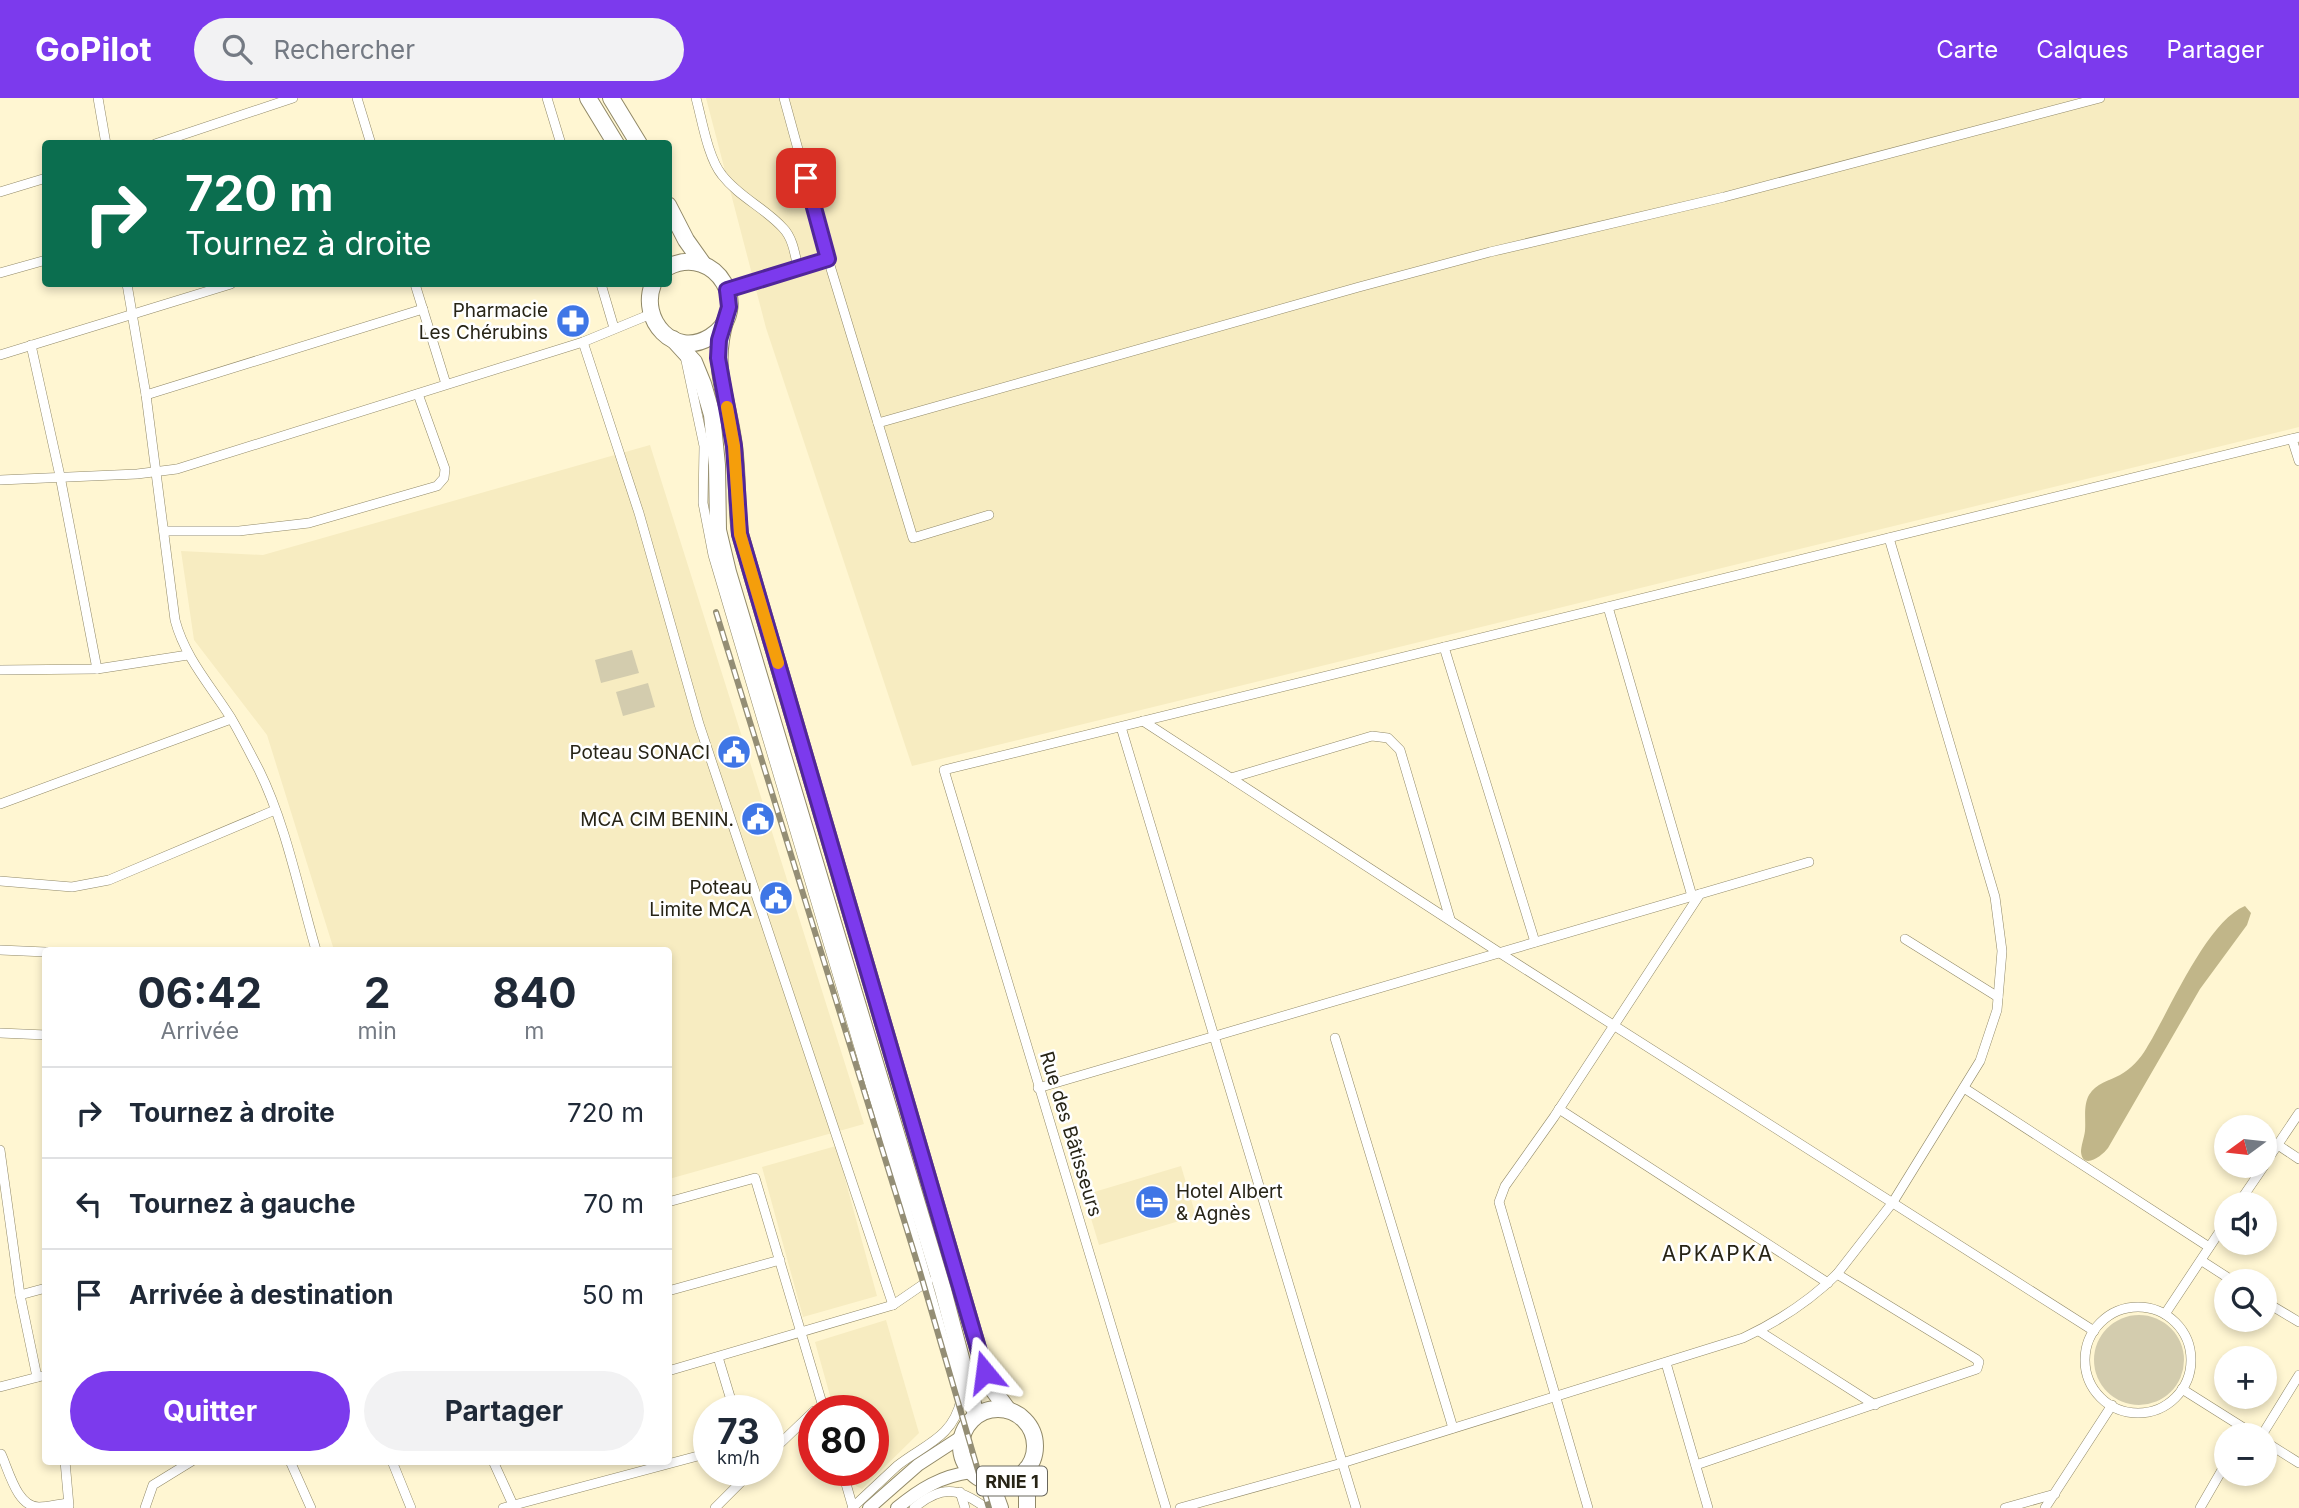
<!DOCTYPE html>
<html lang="fr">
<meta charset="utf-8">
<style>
body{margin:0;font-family:Inter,sans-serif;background:#f2f2f3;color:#1f2937;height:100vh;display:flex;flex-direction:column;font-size:26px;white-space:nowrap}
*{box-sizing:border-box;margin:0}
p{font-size:23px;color:#747a83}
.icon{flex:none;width:38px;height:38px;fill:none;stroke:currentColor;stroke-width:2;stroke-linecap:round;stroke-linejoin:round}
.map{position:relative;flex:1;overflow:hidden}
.details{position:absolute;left:42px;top:849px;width:630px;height:518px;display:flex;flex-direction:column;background:#fff;border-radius:7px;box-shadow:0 4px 10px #0003}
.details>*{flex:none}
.banner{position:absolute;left:42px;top:42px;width:630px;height:147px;border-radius:7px;box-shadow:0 4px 10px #0003;background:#0b6e4f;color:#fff;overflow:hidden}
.needle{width:46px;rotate:255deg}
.buttons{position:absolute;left:2214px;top:1017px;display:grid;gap:14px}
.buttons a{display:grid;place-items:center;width:63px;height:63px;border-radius:50%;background:#fff;box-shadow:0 4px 10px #0003;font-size:35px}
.speed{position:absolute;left:693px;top:1297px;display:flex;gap:14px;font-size:35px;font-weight:700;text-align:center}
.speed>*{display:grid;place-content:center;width:91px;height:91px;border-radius:50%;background:#fff;box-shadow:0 4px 10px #0003;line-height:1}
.speed small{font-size:18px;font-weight:400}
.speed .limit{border:10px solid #d22;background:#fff;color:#111}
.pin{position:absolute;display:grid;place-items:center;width:60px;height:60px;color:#fff;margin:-30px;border-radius:14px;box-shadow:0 4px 10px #0006}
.me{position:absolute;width:77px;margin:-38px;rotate:344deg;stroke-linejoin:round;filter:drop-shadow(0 0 5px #0008)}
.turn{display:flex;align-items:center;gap:24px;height:147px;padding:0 28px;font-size:32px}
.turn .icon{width:91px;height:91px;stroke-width:2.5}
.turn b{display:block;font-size:49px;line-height:60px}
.eta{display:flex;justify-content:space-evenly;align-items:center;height:119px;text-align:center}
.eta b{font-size:42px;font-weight:700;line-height:49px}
.action{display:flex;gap:14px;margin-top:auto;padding:14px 28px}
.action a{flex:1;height:80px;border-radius:42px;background:#7c3aed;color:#fff;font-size:28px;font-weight:700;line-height:80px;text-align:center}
.action a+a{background:#f2f2f3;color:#1f2937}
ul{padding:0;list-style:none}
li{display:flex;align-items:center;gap:21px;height:91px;padding:0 28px;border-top:2px solid #e0e1e3}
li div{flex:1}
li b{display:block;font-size:26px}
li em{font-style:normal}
header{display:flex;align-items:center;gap:42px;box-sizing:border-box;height:98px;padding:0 35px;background:#7c3aed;color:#fff}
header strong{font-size:33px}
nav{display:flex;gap:38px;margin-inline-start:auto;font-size:24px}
.search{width:490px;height:63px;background:#f2f2f3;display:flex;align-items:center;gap:18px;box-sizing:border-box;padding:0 24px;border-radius:38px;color:#747a83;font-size:26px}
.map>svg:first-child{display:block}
.built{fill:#f7ecc1}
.green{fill:#d3ccae}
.water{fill:#c1b689}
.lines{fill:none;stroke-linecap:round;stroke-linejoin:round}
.street-casing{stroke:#918968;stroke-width:10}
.secondary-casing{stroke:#918968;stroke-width:14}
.highway-casing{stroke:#918968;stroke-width:18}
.street{stroke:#fff;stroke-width:9}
.secondary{stroke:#fff;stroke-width:12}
.highway{stroke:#fff;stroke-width:16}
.rail-casing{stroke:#948e75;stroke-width:6}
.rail{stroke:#fff;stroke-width:3.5;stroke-dasharray:10;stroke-linecap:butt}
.route-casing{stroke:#51269a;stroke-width:18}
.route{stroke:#7c3aed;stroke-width:12}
.slow{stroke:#f59e0b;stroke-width:12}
.labels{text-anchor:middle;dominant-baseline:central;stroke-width:5;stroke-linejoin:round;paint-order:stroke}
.shield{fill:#fff;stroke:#68665c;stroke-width:2}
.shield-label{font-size:18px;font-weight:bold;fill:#272416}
.poi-label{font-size:19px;fill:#272416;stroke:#fff;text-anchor:end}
.street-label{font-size:19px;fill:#272416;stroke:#fff}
.neighbourhood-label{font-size:21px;letter-spacing:2px;fill:#272416;stroke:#fff}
</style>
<header>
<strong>GoPilot</strong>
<div class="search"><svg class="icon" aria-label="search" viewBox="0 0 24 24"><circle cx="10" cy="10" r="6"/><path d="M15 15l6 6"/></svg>Rechercher</div>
<nav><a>Carte</a><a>Calques</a><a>Partager</a></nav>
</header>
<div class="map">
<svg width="2299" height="1410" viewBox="0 0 2299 1410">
<rect width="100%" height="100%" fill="#fff6d2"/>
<g class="built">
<path d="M706,0H2299V329L912,668L766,230Z"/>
<path d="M650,347L864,1026L669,1081L668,852H334L267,637L194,542L181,453L263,457Z"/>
<path d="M836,1048L877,1198L803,1219L762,1069Z"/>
<path d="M1181,1068L1196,1118L1099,1147L1084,1097Z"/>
<path d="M886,1222L919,1335L862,1391L856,1388L851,1372H873V1312H834L815,1244Z"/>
</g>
<g class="green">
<path d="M632,552L639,575L601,585L595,562Z"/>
<path d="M648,585L655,609L623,618L616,594Z"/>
<circle cx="2139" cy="1262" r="45"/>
</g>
<path class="water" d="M2245,808L2251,815L2247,827L2200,891L2108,1050C2103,1057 2083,1073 2081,1054C2081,1048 2084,1040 2085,1033C2086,1021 2083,1008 2089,997C2096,985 2109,983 2120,977C2131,971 2140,961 2146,951C2169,914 2206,824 2245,808Z"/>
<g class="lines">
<g class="street-casing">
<g id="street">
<path d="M98,0L106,46"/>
<path d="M357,0L371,46"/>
<path d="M547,0L561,46"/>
<path d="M696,0C702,22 708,60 722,77C739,99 765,110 783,130C793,140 795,157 798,170"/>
<path d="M784,0L828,161L913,440L989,417"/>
<path d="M155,46L293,0"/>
<path d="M0,94L46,80"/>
<path d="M0,175L46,162"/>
<path d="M127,186L146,297L175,522C185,560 211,588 231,620C241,637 250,655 259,672C286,727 299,794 316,852"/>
<path d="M415,186L446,286"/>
<path d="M601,186L614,230"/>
<path d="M727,192L828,161"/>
<path d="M583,244L639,415L699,626L893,1207"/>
<path d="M31,247L60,378L97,571"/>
<path d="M0,257L231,186"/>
<path d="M685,258L704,348L703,405L713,457L895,1071L961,1302C953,1340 923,1347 897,1368C882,1382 867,1396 852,1410"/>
<path d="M146,297L423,211"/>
<path d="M878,325L1359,189L1490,154L1724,99L2100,0"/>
<path d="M2292,341L2299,363"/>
<path d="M0,382L137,376L177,371L583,244L651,216"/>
<path d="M164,433H239L309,425L437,388L444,380L445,371L418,296"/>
<path d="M1608,509L1692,798"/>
<path d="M1444,549L1535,844"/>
<path d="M0,572L97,571L188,557"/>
<path d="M1143,623L1500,855L2094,1233"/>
<path d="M1121,629L1356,1410"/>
<path d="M1231,680L1372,638L1388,640L1400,652L1450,821"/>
<path d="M0,706L231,621"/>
<path d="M0,783L72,789L109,782L275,712"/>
<path d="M1905,841L1998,899"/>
<path d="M0,852L46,854"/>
<path d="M0,935L46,937"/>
<path d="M1335,940L1453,1330"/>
<path d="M1038,990L1809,764"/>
<path d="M1964,990L2209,1149"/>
<path d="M1559,1011L1828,1185"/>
<path d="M2278,1047L2299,1061"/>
<path d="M0,1052L20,1197L37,1279"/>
<path d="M2264,1067L2299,1015"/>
<path d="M668,1104L755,1080L824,1312"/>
<path d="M2238,1106L2264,1068"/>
<path d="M2202,1163L2233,1183"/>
<path d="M668,1193L780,1162"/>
<path d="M20,1197L46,1190"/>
<path d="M2264,1203L2299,1224"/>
<circle cx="2138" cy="1262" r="53"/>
<path d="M2165,1216L2226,1124"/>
<path d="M1759,1233L1875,1307"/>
<path d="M718,1259L734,1312"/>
<path d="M1666,1265L1708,1410"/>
<path d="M668,1273L893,1207L928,1183"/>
<path d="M0,1289L46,1277"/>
<path d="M2182,1291L2255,1337"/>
<path d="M2262,1337L2299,1277"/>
<path d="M2264,1343L2299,1365"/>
<path d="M1,1356C9,1373 17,1409 39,1409C48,1409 59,1406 68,1405"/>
<path d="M768,1357L814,1313"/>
<path d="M65,1363L69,1408"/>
<path d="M290,1363L311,1410"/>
<path d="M392,1363L411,1410"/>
<path d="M493,1363L514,1409"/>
<path d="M1696,1367L1977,1271L1979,1264L1976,1261L1837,1176"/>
<path d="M842,1372L853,1410"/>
<path d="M960,1394L965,1410"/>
<path d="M145,1410L153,1387L192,1363"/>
<path d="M503,1410L709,1355"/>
<path d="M715,1410L753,1372"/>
<path d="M914,1410C941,1387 958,1389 986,1410"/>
<path d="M1166,1410L944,672L2299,339"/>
<path d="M1180,1410L1342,1365L1743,1240C1779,1223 1809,1204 1837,1176L1893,1104L1980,963L1997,912L2002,853L1995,799L1889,440"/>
<path d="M1588,1410L1499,1104L1505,1088L1554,1019L1700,796"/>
<path d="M2005,1410L2055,1396"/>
<path d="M2045,1410L2112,1307"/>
<path d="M2200,1410L2226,1365"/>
</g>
</g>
<g class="secondary-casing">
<g id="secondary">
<path d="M869,1410L918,1367L961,1339"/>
<path d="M897,1410C920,1391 941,1378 971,1374"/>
</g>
</g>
<g class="highway-casing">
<g id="highway">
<path d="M588,0L616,46"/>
<path d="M611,0L639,46"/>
<path d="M668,107L686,142L703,166"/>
<path d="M653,186C639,222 674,261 710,239C754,212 717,145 668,169"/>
<path d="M726,220C710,272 728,298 734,348C738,377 736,407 740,436L985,1274L994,1293L1008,1312"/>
<path d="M673,241L694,264L703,286L712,317L717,367L718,432L728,474L943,1192L976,1317"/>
<circle cx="998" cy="1348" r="37"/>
<path d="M991,1385L1000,1410"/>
<path d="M1027,1410V1371"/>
</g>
</g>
<use href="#street" class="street"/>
<use href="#secondary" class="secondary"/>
<use href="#highway" class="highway"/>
<g class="rail-casing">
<path id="rail" d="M716,514L920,1174L989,1410"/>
</g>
<use href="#rail" class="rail"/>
</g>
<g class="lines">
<g class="route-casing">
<path id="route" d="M806,80L828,161L727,192L729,209L719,242L718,260L734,348L740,436L985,1274"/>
</g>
<use href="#route" class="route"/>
<path class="slow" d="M727,309L734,348L740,436L778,565"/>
</g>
<defs>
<g id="pharmacy-disc" transform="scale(1.75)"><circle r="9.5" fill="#3f76e6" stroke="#fff"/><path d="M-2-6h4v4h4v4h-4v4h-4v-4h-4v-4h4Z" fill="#fff"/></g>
<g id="civic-disc" transform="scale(1.75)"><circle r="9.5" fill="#3f76e6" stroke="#fff"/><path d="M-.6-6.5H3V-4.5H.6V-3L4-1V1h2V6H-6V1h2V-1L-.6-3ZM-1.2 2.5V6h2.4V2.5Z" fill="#fff"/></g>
<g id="hotel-disc" transform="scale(1.75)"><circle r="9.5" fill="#3f76e6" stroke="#fff"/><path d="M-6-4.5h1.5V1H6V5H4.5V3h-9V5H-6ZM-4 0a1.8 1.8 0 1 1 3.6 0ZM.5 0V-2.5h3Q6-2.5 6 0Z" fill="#fff"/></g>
</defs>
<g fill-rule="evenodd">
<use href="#pharmacy-disc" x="573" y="223"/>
<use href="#civic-disc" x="734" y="654"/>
<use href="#civic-disc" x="758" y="721"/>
<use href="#civic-disc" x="776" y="800"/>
<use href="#hotel-disc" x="1152" y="1104"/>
</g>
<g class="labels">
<rect class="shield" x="977" y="1368.5" width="70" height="29" rx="5"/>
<g class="shield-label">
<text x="1012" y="1383">RNIE 1</text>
</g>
<g class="poi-label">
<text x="548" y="212">Pharmacie<tspan x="548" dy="22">Les Chérubins</tspan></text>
<text x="710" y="654">Poteau SONACI</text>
<text x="734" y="721">MCA CIM BENIN.</text>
<text x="752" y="789">Poteau<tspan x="752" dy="22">Limite MCA</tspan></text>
<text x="1176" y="1093" text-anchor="start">Hotel Albert<tspan x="1176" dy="22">&amp; Agnès</tspan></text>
</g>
<g class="street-label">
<text transform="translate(1071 1036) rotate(73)">Rue des Bâtisseurs</text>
</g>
<g class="neighbourhood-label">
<text x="1718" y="1155">APKAPKA</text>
</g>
</g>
</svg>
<div class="buttons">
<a><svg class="needle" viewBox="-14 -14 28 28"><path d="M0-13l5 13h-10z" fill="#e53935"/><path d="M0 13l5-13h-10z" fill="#747a83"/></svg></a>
<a><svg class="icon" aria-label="sound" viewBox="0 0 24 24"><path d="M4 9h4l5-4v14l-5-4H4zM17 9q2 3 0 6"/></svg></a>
<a><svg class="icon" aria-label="search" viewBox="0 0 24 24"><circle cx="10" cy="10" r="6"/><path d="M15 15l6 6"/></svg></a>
<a>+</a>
<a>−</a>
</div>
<div class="speed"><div>73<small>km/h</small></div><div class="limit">80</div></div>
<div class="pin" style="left:806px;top:80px;background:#d93025"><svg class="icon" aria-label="arrive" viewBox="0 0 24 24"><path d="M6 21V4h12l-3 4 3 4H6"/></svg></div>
<svg class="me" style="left:985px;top:1274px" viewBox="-20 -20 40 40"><path d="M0-17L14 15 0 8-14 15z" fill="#7c3aed" stroke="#fff" stroke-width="4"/></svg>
<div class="banner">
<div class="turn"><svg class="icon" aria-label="right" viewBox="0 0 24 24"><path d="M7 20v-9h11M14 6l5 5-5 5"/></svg><div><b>720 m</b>Tournez à droite</div></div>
</div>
<section class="details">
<div class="eta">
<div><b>06:42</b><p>Arrivée</p></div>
<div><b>2</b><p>min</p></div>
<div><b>840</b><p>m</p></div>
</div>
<ul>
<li><svg class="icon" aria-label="right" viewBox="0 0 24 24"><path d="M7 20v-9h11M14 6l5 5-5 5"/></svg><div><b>Tournez à droite</b></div><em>720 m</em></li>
<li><svg class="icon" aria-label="left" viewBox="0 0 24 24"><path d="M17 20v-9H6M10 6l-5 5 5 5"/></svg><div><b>Tournez à gauche</b></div><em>70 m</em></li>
<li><svg class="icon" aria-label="arrive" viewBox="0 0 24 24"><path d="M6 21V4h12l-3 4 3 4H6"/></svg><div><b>Arrivée à destination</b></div><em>50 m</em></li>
</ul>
<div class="action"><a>Quitter</a><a>Partager</a></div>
</section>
</div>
